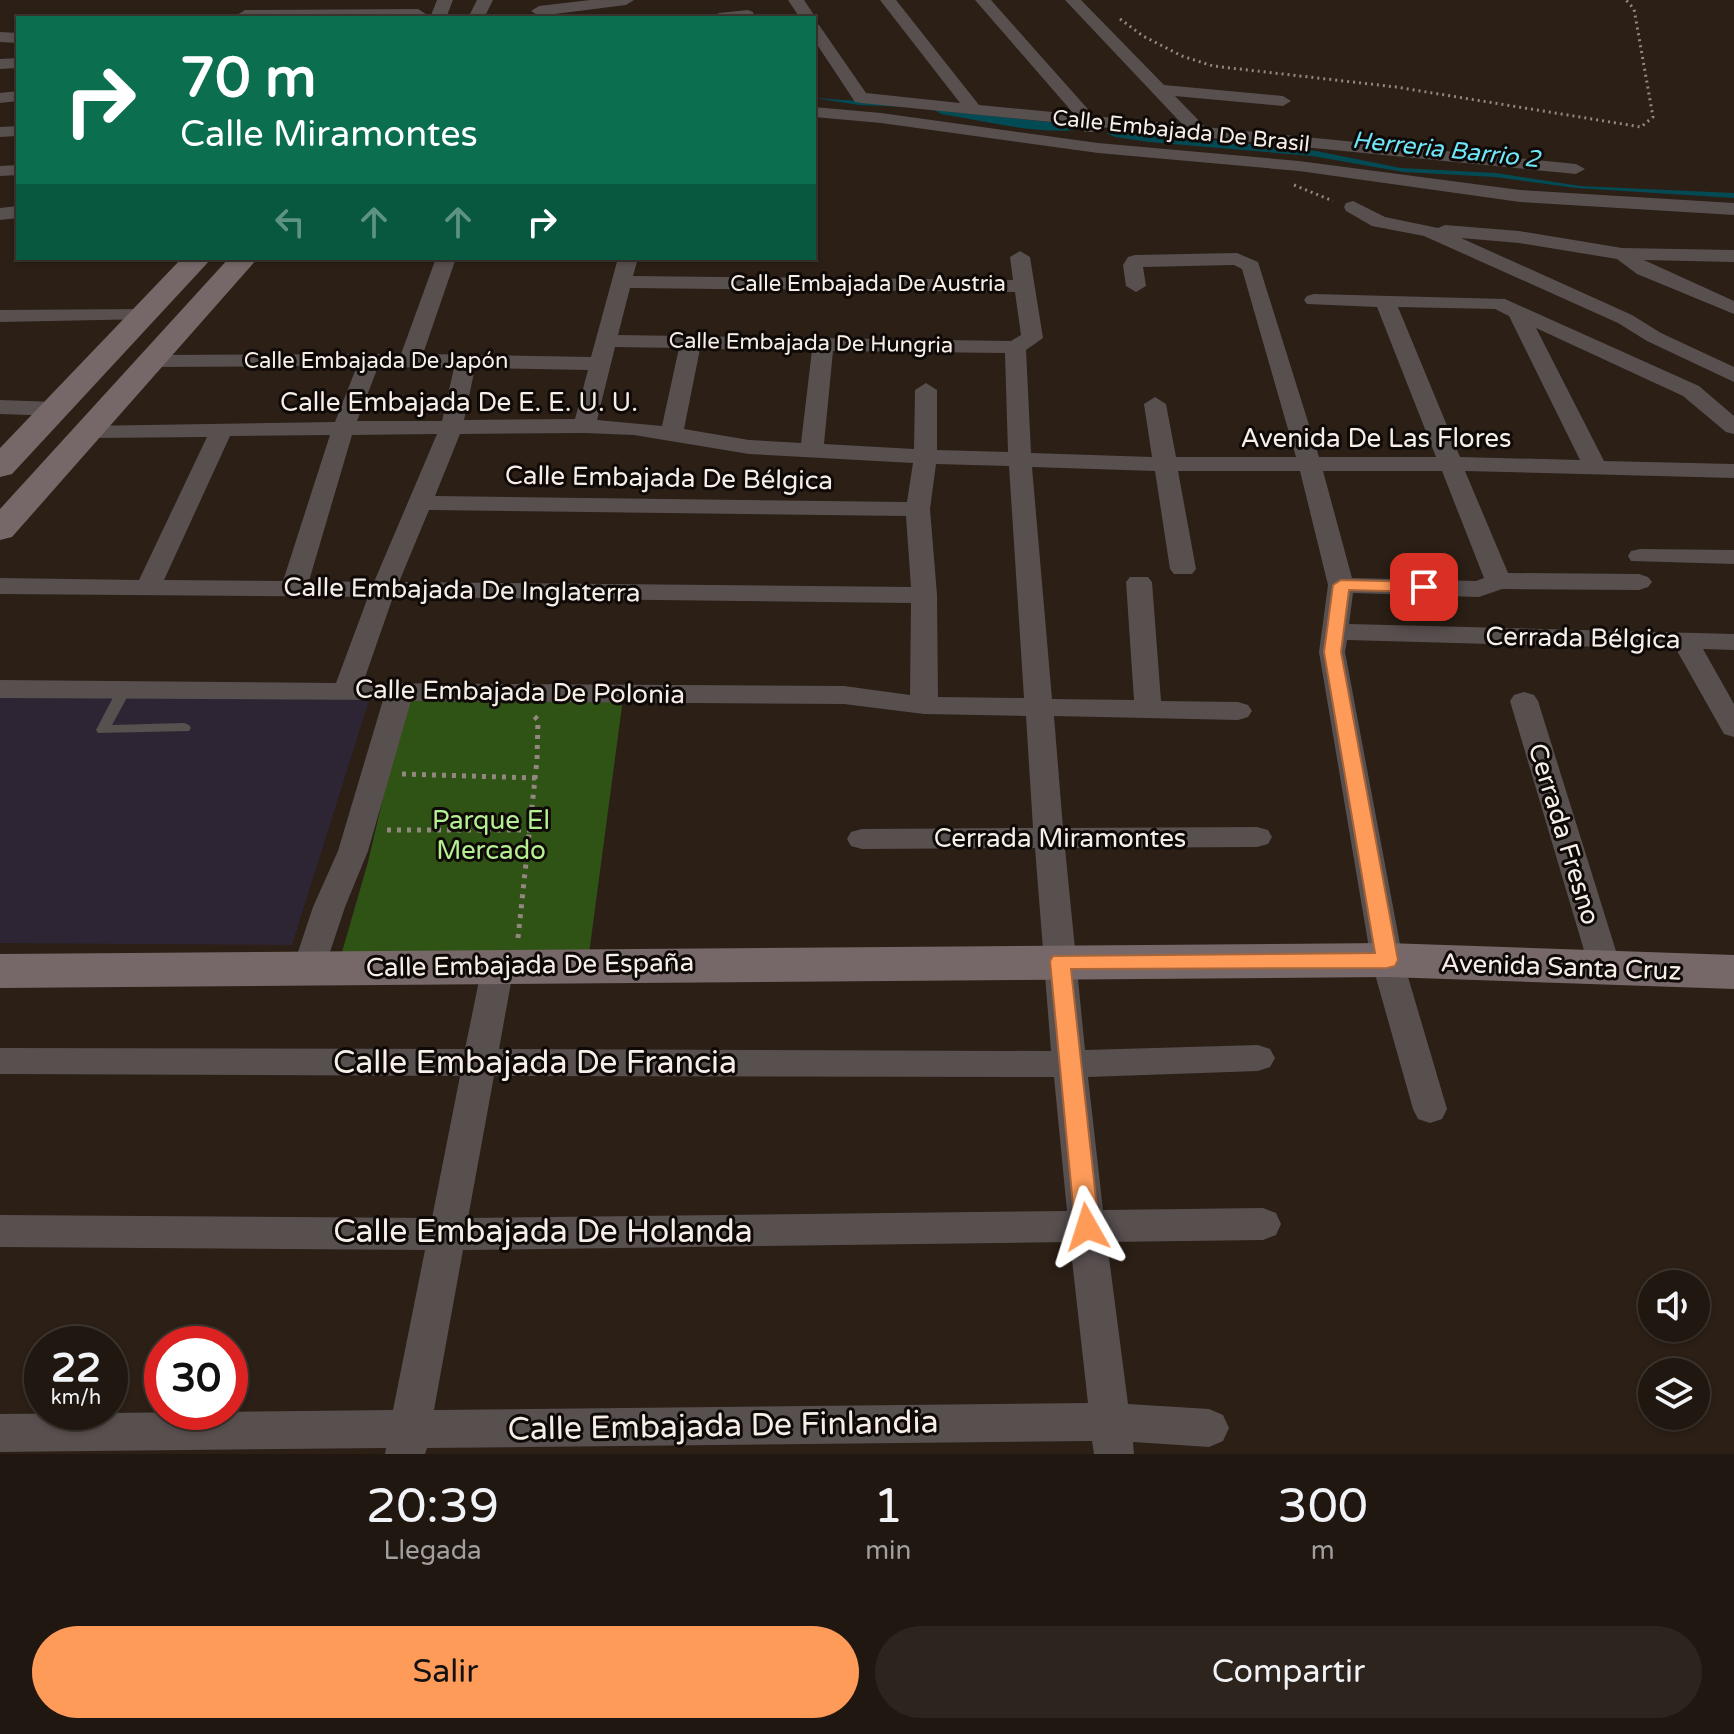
<!DOCTYPE html>
<html lang="es">
<meta charset="utf-8">
<style>
body{margin:0;font-family:"Varela Round",sans-serif;background:#2d241e;color:#f1f3f6;height:100vh;display:flex;flex-direction:column;font-size:30px;white-space:nowrap}
*{box-sizing:border-box;margin:0}
p{font-size:26px;color:#a29f9f}
.icon{flex:none;width:44px;height:44px;fill:none;stroke:currentColor;stroke-width:2;stroke-linecap:round;stroke-linejoin:round}
.map{position:relative;height:1454px;overflow:hidden}
.side{display:flex;flex-direction:column;background:#201710;flex:1}
.side>*{flex:none}
.banner{position:absolute;left:16px;top:16px;width:800px;height:244px;border-radius:0px;box-shadow:0 2px 6px #0004,0 0 0 2px #3d3630;background:#0b6e4f;color:#fff;overflow:hidden}
.fabs{position:absolute;left:1638px;top:1270px;display:grid;gap:16px}
.fabs a{display:grid;place-items:center;width:72px;height:72px;border-radius:50%;background:#201710;box-shadow:0 2px 6px #0004,0 0 0 2px #3d3630;font-size:40px}
.speed{position:absolute;left:24px;top:1326px;display:flex;gap:16px;font-size:40px;font-weight:700;text-align:center}
.speed>*{display:grid;place-content:center;width:104px;height:104px;border-radius:50%;background:#201710;box-shadow:0 2px 6px #0004,0 0 0 2px #3d3630;line-height:1}
.speed small{font-size:20px;font-weight:400}
.speed .limit{border:12px solid #d22;background:#fff;color:#111}
.pin{position:absolute;display:grid;place-items:center;width:68px;height:68px;color:#fff;margin:-34px;border-radius:16px;box-shadow:0 4px 12px #0006}
.me{position:absolute;width:88px;margin:-44px;rotate:354deg;stroke-linejoin:round;filter:drop-shadow(0 0 6px #0008)}
.turn{display:flex;align-items:center;gap:28px;height:168px;padding:0 32px;font-size:36px}
.turn .icon{width:104px;height:104px;stroke-width:2.5}
.turn b{display:block;font-size:56px;line-height:68px}
.lanes{display:flex;align-items:center;height:76px;padding:0 32px;background:#0003;justify-content:center;gap:40px;direction:ltr}
.lanes .off{opacity:.35}
.eta{display:flex;justify-content:space-evenly;align-items:center;height:136px;text-align:center}
.eta b{font-size:48px;font-weight:600;line-height:56px}
.primary-button{display:flex;gap:16px;margin-top:auto;padding:16px 32px}
.primary-button a{flex:1;height:92px;border-radius:48px;background:#ff9b59;color:#111;font-size:32px;font-weight:600;line-height:92px;text-align:center}
.primary-button a+a{background:#2d241e;color:#f1f3f6}
.map>svg:first-child{display:block}
.commercial{fill:#2e2534}
.green{fill:#2f5215}
.water{fill:#034b54}
.lines{fill:none;stroke-linecap:round;stroke-linejoin:round}
.path-far1{stroke:#928880;stroke-width:3;stroke-dasharray:2 4;stroke-linecap:butt}
.path{stroke:#928880;stroke-width:5;stroke-dasharray:4 6;stroke-linecap:butt}
.lane{fill:#584f4f;fill-rule:evenodd}
.street{fill:#584f4f;fill-rule:evenodd}
.secondary{fill:#766868;fill-rule:evenodd}
.route{fill:#ff9b59;stroke:#a6653a;stroke-width:2}
.labels{text-anchor:middle;dominant-baseline:central;stroke-width:6;stroke-linejoin:round;paint-order:stroke}
.far-street-label{font-size:22px;fill:#f7eee8;stroke:#0f0a07}
.far-water-label{font-size:24px;font-style:italic;fill:#70e6fa;stroke:#0f0a07}
.street-label{font-size:26px;fill:#f7eee8;stroke:#0f0a07}
.park-label{font-size:26px;fill:#b5f092;stroke:#0f0a07}
.near-street-label{font-size:32px;fill:#f7eee8;stroke:#0f0a07}
</style>
<div class="map">
<svg width="1734" height="1454" viewBox="0 0 1734 1454">
<rect width="100%" height="100%" fill="#2b1f16"/>
<path class="commercial" d="M0,688L372,691L292,945L0,943Z"/>
<path class="green" d="M409,687L624,691L589,954L342,952L368,862Z"/>
<g class="water">
<path d="M814,98L935,106L944,111L1067,124L1078,130C1033,134 985,121 941,114L931,108L859,105Z"/>
<path d="M1119,130L1316,151L1401,168L1496,173L1580,186L1734,193V198L1576,188L1495,177L1403,172L1312,156L1149,142L1115,137L1106,133Z"/>
</g>
<g class="lines">
<g class="path-far1">
<path d="M1120,19L1143,36L1182,56L1213,66L1396,87L1641,127L1653,117L1634,9L1626,0"/>
<path d="M1294,185L1333,201"/>
</g>
<g class="path">
<path d="M402,774L536,778"/>
<path d="M387,830H530"/>
<path d="M518,938L537,760L538,720L533,715"/>
</g>
<path class="lane" d="M124,686L131,690L112,725L184,723L189,725L191,728L189,731L98,733L96,730L117,690Z"/>
<g class="street">
<path d="M437,0H453L446,18H430Z"/>
<path d="M477,0H493L484,18H468Z"/>
<path d="M590,0H634L626,5L539,16L531,11L539,6Z"/>
<path d="M788,0H804L816,18L814,20L800,18Z"/>
<path d="M880,0H896L979,105L1074,114L975,0H991L1094,116L1183,125L1065,0H1081L1164,85L1283,96L1291,101L1283,106L1175,96L1205,127L1576,164L1585,169L1576,174L1099,127L1097,132H1085L1081,125L861,103L855,102L814,40V23L819,25L866,93L960,103Z"/>
<path d="M418,9L426,14L423,17L239,18L237,15L245,10Z"/>
<path d="M748,10L753,12L754,18H711L719,13Z"/>
<path d="M0,32L18,33V43L0,42Z"/>
<path d="M18,58V68L0,69V59Z"/>
<path d="M18,91V101L0,103V93Z"/>
<path d="M814,107L881,113L1098,143L1299,161L1520,190L1734,203V215L1520,202L1299,171L1098,153L881,123L814,117Z"/>
<path d="M18,126V136L0,137V127Z"/>
<path d="M18,165V175L0,176V166Z"/>
<path d="M1353,201L1385,217L1438,228L1445,225L1519,231L1622,248L1734,250V262L1644,260L1734,301V314L1637,274L1617,259L1519,243L1461,238L1632,315L1661,333L1734,367V382L1647,341L1618,323L1424,236L1372,226L1346,211L1344,207L1346,203Z"/>
<path d="M18,206V218L0,220V208Z"/>
<path d="M1020,251L1030,257L1043,338L1026,350L1031,453L1152,457L1144,404L1155,397L1166,404L1176,457H1296L1242,269L1234,265L1143,267L1146,286L1136,292L1126,286L1123,265L1128,257L1135,255L1237,253L1258,262L1319,457H1436L1377,307L1307,304L1304,300L1307,296L1314,294L1505,299L1699,386L1734,416V434L1726,432L1683,396L1536,328L1604,461L1734,464V478L1465,471L1508,573L1639,574L1648,577L1652,582L1648,587L1639,590L1502,589L1479,597L1353,593L1349,624L1734,634V650L1703,649L1734,704V737L1724,734L1676,649L1347,640L1345,652L1403,960L1447,1109L1442,1119L1430,1123L1418,1119L1413,1109L1371,960L1319,652L1328,585L1300,471H1178L1196,569L1192,574H1174L1170,569L1155,471L1032,467L1052,699L1134,700L1126,582L1130,577H1148L1152,582L1161,701L1238,702L1248,705L1252,711L1248,717L1238,720L1054,716L1063,828L1257,827L1268,830L1272,837L1268,844L1257,847L1065,848L1085,1050L1258,1045L1270,1049L1275,1058L1270,1067L1258,1071L1088,1077L1103,1210L1263,1208L1276,1213L1281,1224L1276,1235L1263,1240L1107,1242L1128,1404L1209,1409L1223,1415L1229,1428L1223,1441L1209,1447L1133,1442L1134,1454H1094L1092,1441L427,1448L425,1454H385L386,1448L0,1452V1414L393,1410L425,1250L0,1247V1215L432,1218L460,1076L0,1074V1048L465,1049L482,966L487,958L498,954L509,958L514,966L499,1049L1051,1051L1035,848L862,849L851,846L847,839L851,832L862,829L1033,828L1026,716L924,714L844,704L411,701L368,851L345,907L325,967L320,975L309,979L298,975L293,967L313,907L338,851L383,700L0,698V680L336,683L368,597L0,594V578L139,580L207,437L90,438L82,436L79,431L82,426L335,422L357,366L152,367L141,361L152,355L401,354L436,258H456L423,354L591,357L618,258H638L633,276L1013,280L1010,257ZM630,288L1015,292L1021,335L1011,341L618,335ZM1398,307L1495,309L1509,316L1580,460L1460,457ZM615,347L679,348L662,426L597,420ZM700,349L812,350L801,443L749,440L684,429ZM833,351L1005,353L1008,452L937,450V390L926,383L915,390L914,449L824,444ZM378,367L454,368L442,421H357ZM475,368L588,370L575,419L464,420ZM584,433L634,435L749,454L913,463L907,502L435,496L460,434ZM437,434L374,582L309,581L352,435ZM330,435L283,581L164,580L230,436ZM936,464L1009,466L1024,698L938,697L937,595L930,509ZM1323,471H1442L1484,578L1476,581L1352,578ZM429,510L906,516L911,587L399,582ZM393,597L911,603L910,695L844,686L363,683ZM494,1076L1054,1077L1067,1211L468,1218ZM1070,1242L1088,1403L434,1410L463,1250Z"/>
<path d="M144,309L154,315L151,319L0,322V310Z"/>
<path d="M0,400L56,402L67,409L56,416L0,414Z"/>
<path d="M1640,549L1734,550V564L1631,561L1628,556L1631,551Z"/>
<path d="M1524,692L1534,695L1538,701L1621,967L1616,975L1605,979L1594,975L1589,967L1510,701L1514,695Z"/>
</g>
<g class="secondary">
<path d="M182,258H212L12,474L0,477V448Z"/>
<path d="M229,258H258L12,537L0,540V509Z"/>
<path d="M1387,943L1734,955V989L1387,977L0,988V954Z"/>
</g>
</g>
<path class="route" d="M1341,580L1424,582L1432,587L1424,592L1349,590L1341,652L1398,960L1395,966L1387,968L1071,969L1099,1227L1095,1234L1087,1237L1078,1234L1075,1227L1050,961L1053,956L1375,953L1324,652L1333,585Z"/>
<g class="labels">
<g class="far-street-label">
<text transform="translate(1181 131) rotate(6)">Calle Embajada De Brasil</text>
<text x="868" y="284">Calle Embajada De Austria</text>
<text transform="translate(811 343) rotate(1)">Calle Embajada De Hungria</text>
<text x="376" y="361">Calle Embajada De Japón</text>
</g>
<g class="far-water-label">
<text transform="translate(1446 150) rotate(6)">Herreria Barrio 2</text>
</g>
<g class="street-label">
<text x="459" y="402">Calle Embajada De E. E. U. U.</text>
<text x="1376" y="438">Avenida De Las Flores</text>
<text transform="translate(669 478) rotate(1)">Calle Embajada De Bélgica</text>
<text transform="translate(462 590) rotate(1)">Calle Embajada De Inglaterra</text>
<text transform="translate(1583 638) rotate(1)">Cerrada Bélgica</text>
<text transform="translate(520 692) rotate(1)">Calle Embajada De Polonia</text>
<text transform="translate(1564 834) rotate(73)">Cerrada Fresno</text>
<text x="1060" y="838">Cerrada Miramontes</text>
<text transform="translate(530 965) rotate(-1)">Calle Embajada De España</text>
<text transform="translate(1561 967) rotate(2)">Avenida Santa Cruz</text>
</g>
<g class="park-label">
<text x="491" y="820">Parque El<tspan x="491" dy="30">Mercado</tspan></text>
</g>
<g class="near-street-label">
<text x="535" y="1063">Calle Embajada De Francia</text>
<text x="543" y="1232">Calle Embajada De Holanda</text>
<text transform="translate(723 1426) rotate(-1)">Calle Embajada De Finlandia</text>
</g>
</g>
</svg>
<div class="fabs">
<a><svg class="icon" aria-label="sound" viewBox="0 0 24 24"><path d="M4 9h4l5-4v14l-5-4H4zM17 9q2 3 0 6"/></svg></a>
<a><svg class="icon" aria-label="layers" viewBox="0 0 24 24"><path d="M12 4l9 5-9 5-9-5zM3 14l9 5 9-5"/></svg></a>
</div>
<div class="speed"><div>22<small>km/h</small></div><div class="limit">30</div></div>
<div class="pin" style="left:1424px;top:587px;background:#d93025"><svg class="icon" aria-label="arrive" viewBox="0 0 24 24"><path d="M6 21V4h12l-3 4 3 4H6"/></svg></div>
<svg class="me" style="left:1087px;top:1227px" viewBox="-20 -20 40 40"><path d="M0-17L14 15 0 8-14 15z" fill="#ff9b59" stroke="#fff" stroke-width="4"/></svg>
<div class="banner">
<div class="turn"><svg class="icon" aria-label="right" viewBox="0 0 24 24"><path d="M7 20v-9h11M14 6l5 5-5 5"/></svg><div><b>70 m</b>Calle Miramontes</div></div>
<div class="lanes"><svg class="icon off" aria-label="left" viewBox="0 0 24 24"><path d="M17 20v-9H6M10 6l-5 5 5 5"/></svg><svg class="icon off" aria-label="ahead" viewBox="0 0 24 24"><path d="M12 20V5M6 11l6-6 6 6"/></svg><svg class="icon off" aria-label="ahead" viewBox="0 0 24 24"><path d="M12 20V5M6 11l6-6 6 6"/></svg><svg class="icon" aria-label="right" viewBox="0 0 24 24"><path d="M7 20v-9h11M14 6l5 5-5 5"/></svg></div>
</div>
</div>
<section class="side">
<div class="eta">
<div><b>20:39</b><p>Llegada</p></div>
<div><b>1</b><p>min</p></div>
<div><b>300</b><p>m</p></div>
</div>
<div class="primary-button"><a>Salir</a><a>Compartir</a></div>
</section>
